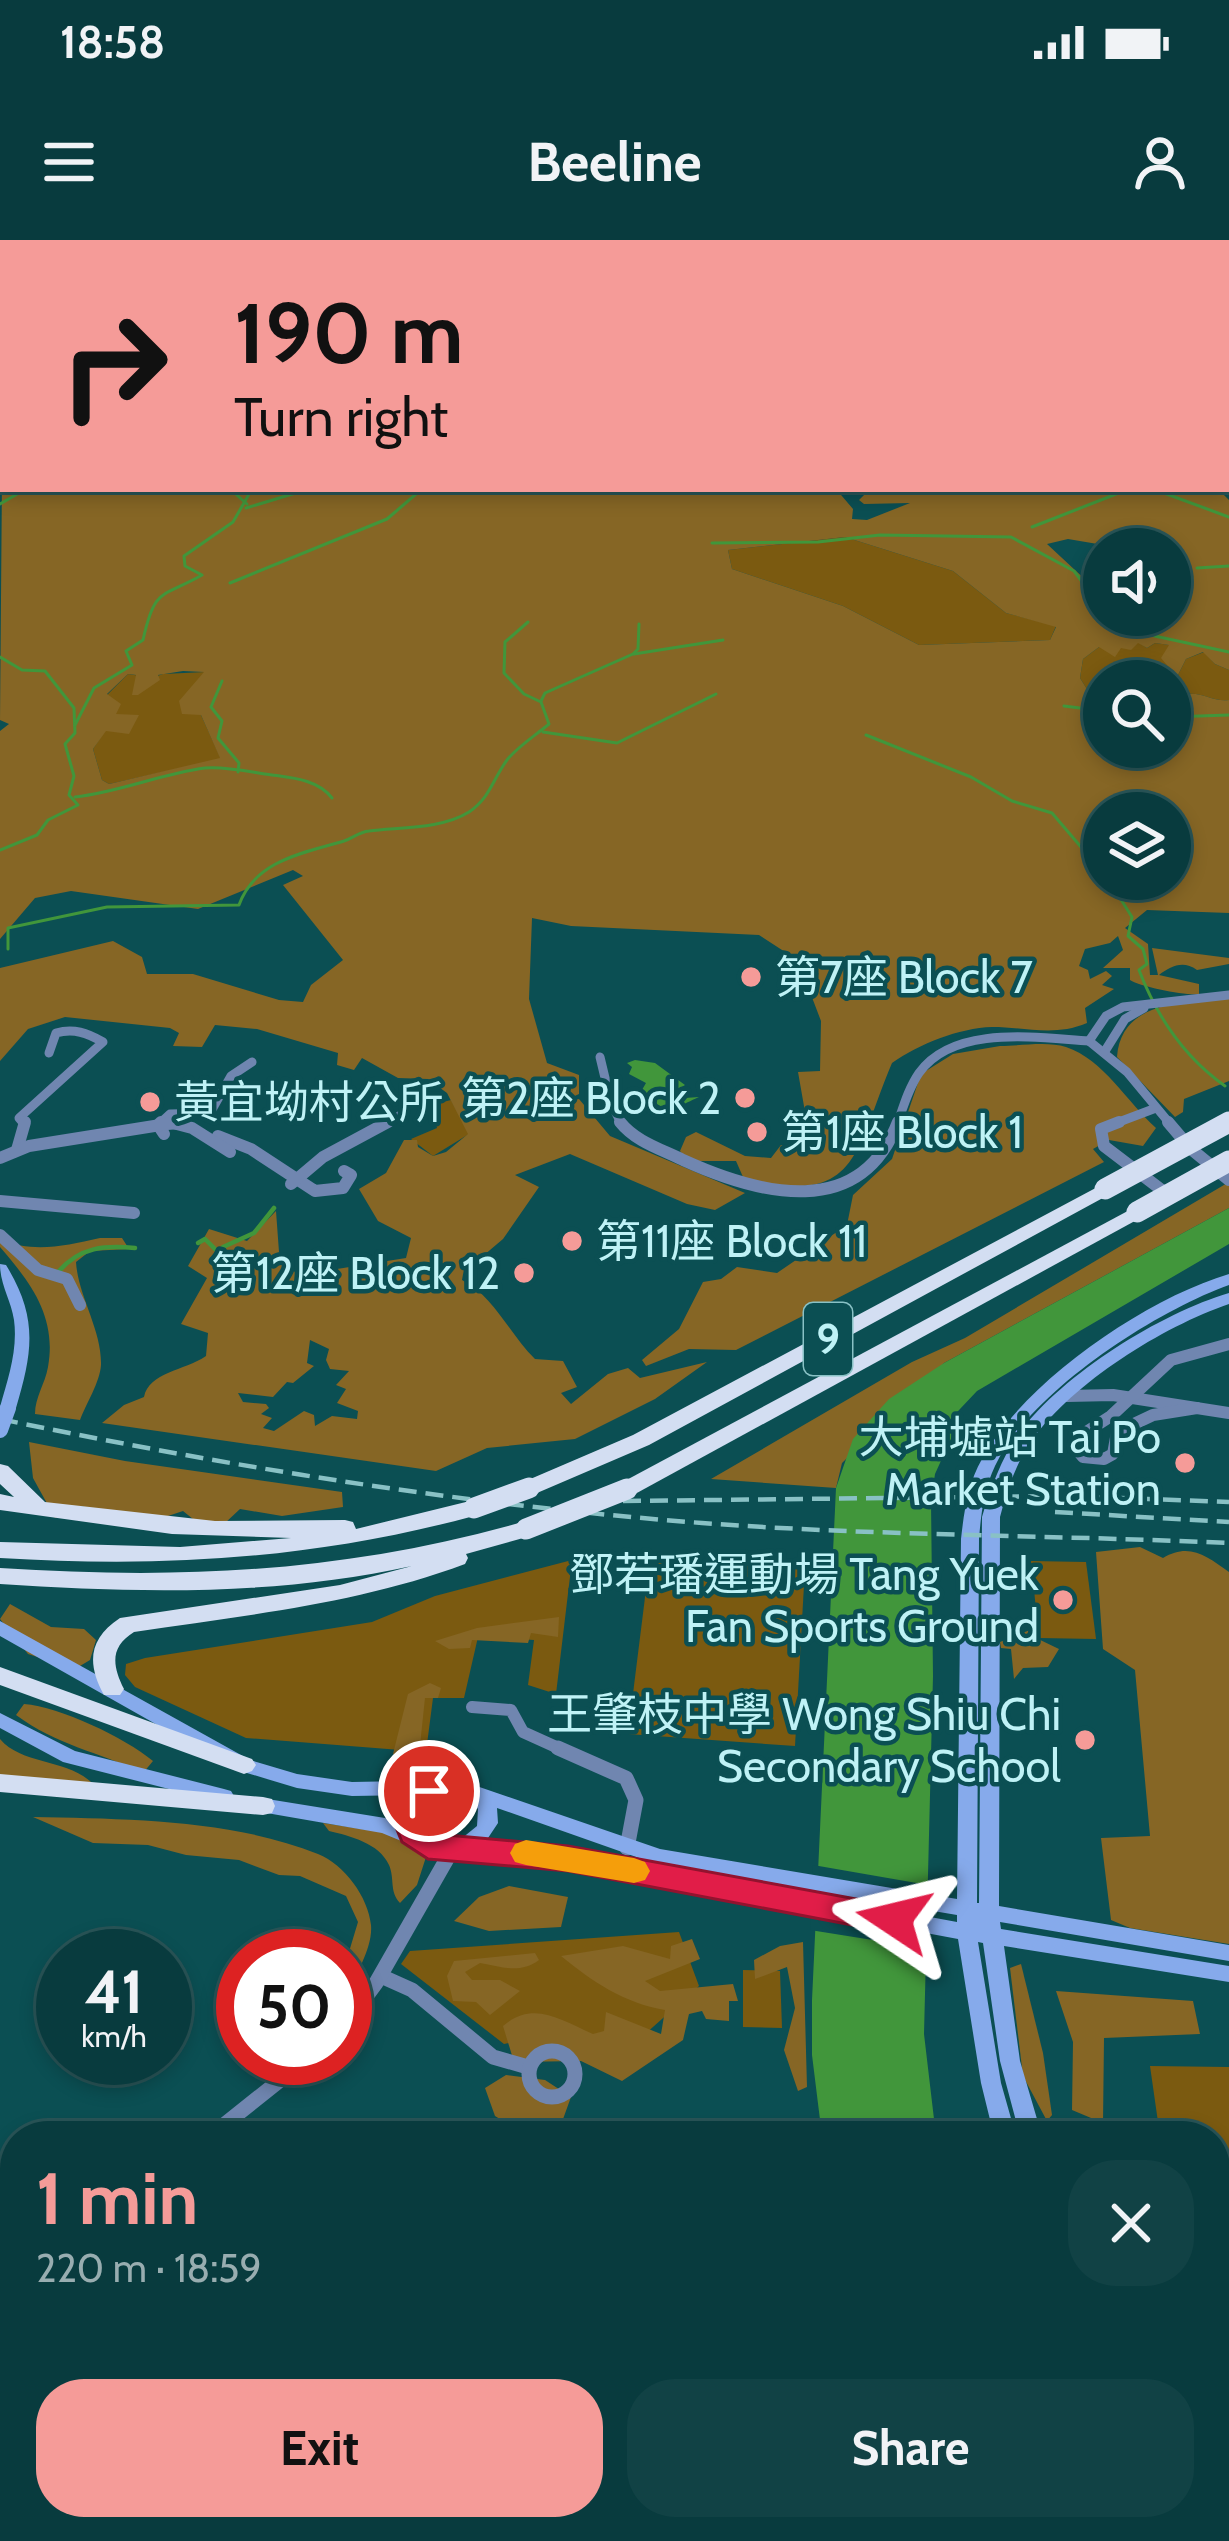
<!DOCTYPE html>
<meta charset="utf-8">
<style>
body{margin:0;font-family:Cabin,"Noto Sans TC",sans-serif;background:#114245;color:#f1f3f6;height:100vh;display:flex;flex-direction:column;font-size:45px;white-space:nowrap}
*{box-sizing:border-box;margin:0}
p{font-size:39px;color:#98adb0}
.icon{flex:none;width:66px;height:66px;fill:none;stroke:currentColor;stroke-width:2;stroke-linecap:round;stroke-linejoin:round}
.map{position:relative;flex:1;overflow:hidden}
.sheet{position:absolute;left:0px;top:1881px;width:1230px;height:420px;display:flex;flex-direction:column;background:#083b3e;border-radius:48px 48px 0 0;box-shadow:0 6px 18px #0003,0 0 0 3px #295558}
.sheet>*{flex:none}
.hud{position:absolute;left:0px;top:0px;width:1230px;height:252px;box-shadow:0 6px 18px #0003,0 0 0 3px #295558;background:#f59b98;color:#111;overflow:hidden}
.controls{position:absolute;left:1083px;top:288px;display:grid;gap:24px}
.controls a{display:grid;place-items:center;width:108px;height:108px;border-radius:50%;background:#083b3e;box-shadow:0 6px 18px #0003,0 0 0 3px #295558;font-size:60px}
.speed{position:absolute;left:36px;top:1689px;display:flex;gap:24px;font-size:60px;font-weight:700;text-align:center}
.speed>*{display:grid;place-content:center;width:156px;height:156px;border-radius:50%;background:#083b3e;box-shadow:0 6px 18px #0003,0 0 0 3px #295558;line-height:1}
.speed small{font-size:30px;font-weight:400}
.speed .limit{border:18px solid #d22;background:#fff;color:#111}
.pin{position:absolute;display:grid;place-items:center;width:102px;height:102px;color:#fff;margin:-51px;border:6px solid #fff;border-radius:50%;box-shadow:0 3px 12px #0007}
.me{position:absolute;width:132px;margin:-66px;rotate:280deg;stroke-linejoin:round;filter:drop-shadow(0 0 9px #0008)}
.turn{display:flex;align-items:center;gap:42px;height:252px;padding:0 36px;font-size:54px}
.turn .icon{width:156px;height:156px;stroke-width:2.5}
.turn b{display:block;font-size:84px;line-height:102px}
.round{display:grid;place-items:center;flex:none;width:126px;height:126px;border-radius:48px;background:#114245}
.headline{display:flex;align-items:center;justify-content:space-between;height:204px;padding:0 36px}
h1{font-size:72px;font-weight:700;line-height:90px;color:#f59b98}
.action{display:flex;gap:24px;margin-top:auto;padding:24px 36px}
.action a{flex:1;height:138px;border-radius:48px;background:#f59b98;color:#111;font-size:48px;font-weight:700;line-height:138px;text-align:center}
.action a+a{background:#114245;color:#f1f3f6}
.status{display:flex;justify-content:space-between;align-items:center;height:84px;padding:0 60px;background:#083b3e;direction:ltr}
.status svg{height:33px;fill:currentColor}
header{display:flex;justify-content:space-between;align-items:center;height:156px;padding:0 36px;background:#083b3e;font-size:54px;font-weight:700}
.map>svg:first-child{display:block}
.green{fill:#7b5a10}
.forest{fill:#866625;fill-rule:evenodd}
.water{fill:#41963b}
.pier{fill:#0b4f53}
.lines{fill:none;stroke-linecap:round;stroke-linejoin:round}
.stream-far1{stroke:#41963b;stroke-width:3}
.stream{stroke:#41963b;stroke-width:4.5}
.minor-far2{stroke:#7086b0;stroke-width:9}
.minor-far1{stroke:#7086b0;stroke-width:12}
.minor{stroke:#7086b0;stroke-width:15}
.tertiary{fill:#7086b0;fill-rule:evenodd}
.secondary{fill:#86aaeb;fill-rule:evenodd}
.motorway{fill:#d3def2;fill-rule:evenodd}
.rail{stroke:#89c1c5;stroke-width:4.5;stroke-dasharray:18 9;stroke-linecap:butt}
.secondary-bridge{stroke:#86aaeb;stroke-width:16}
.motorway-bridge-far1{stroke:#d3def2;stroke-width:16}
.motorway-bridge{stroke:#d3def2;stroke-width:21}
.route{fill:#e11d48;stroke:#92132f;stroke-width:3}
.slow{fill:#f59e0b}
.poi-dot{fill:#f59b98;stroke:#0b4f53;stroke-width:4.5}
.labels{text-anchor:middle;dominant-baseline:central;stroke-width:9;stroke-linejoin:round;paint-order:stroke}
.shield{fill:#0b4f53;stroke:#89c1c5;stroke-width:3}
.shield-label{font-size:42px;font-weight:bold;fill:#bff2f6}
.poi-label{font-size:45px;fill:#bff2f6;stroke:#0b4f53;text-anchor:end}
</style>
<div class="status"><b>18:58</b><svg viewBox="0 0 49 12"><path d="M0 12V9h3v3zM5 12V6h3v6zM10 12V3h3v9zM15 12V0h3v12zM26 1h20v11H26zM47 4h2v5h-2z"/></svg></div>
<header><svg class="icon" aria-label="menu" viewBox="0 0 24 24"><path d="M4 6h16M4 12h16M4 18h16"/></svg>Beeline<svg class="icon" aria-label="person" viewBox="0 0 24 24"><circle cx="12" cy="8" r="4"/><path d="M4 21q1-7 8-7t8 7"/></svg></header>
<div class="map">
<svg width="1229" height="2301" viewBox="0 0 1229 2301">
<rect width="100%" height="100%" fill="#0b4f53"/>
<g class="green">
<path d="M845,297L953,331L1006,373L1056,386L1050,400L919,405L843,366L732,329L728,310Z"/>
<path d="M1138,402L1147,408L1155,403L1170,405L1178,435L1186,419L1204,412L1215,424L1229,430V460C1213,462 1203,452 1186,454L1178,443L1170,441H1104V456L1090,454L1080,438L1083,419L1099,407Z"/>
<path d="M205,432L180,462L201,475L221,519L109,544L102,540L93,509L105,491L137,475H115L107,455L128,434L159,439L157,436L163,434Z"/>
<path d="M451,860L469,894L433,916L411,899L437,888L431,865Z"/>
<path d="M650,1317L805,1327L795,1506L628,1494Z"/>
<path d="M572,1320L556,1454L528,1445L534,1400L478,1397L464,1458H433L426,1512L246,1498L135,1447L125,1435L126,1424L145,1418L372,1382L435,1356Z"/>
<path d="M1031,1321L1086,1322L1096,1399L1039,1398Z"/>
<path d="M679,1692L699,1746L607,1828L532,1798L504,1804L401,1724L410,1711Z"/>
<path d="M743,1730L780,1731L782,1788L743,1787Z"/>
<path d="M1150,1826L1229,1827V2042H1215V1896H1160Z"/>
</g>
<g class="forest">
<path d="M0,0H815L821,3H3V54Z"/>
<path d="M3,114V249H836L853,269L852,279L867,280L910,263L864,264L859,260L870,249H1218L1229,260V430L1215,424L1203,412L1186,419L1177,437L1161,418L1169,405L1155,403L1147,408L1138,403L1131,410L1121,408L1115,417L1099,407L1083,419L1080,438L1090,454L1104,456V507H1170V443L1178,442L1187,454C1203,452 1213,462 1229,460V673L1147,670L1125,688L1148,704L1150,735H1158L1152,708L1229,718V724L1197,730C1183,720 1171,726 1159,735L1199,744V754C1187,756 1141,747 1130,740V728H1103L1123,710L1118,696L1110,703L1085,709L1079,726L1088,730L1090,739L1106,731L1112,736L1102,745L1114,749L1085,768L1087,783C1054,797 1026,787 992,787C959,788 919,804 892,823C855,910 859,970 743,937L736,921H688L680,911L686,897L696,892L745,916L771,918L781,905L811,906L798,832L820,831L821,781L805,739L819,734L759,695L571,686L532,678L529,759L547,823L579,835V854L564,861L579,859L610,896L745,953L715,970L687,964L570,914L515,935L539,947L503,999L477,1021L476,1029H464L462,1040C494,1056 510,1095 535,1119L563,1121L577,1147L561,1153L571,1164L608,1134L628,1128L640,1138L707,1122L655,1159L575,1199L487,1208L436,1231L102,1183L124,1165L144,1157C149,1132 184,1131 206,1116L208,1093L181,1084L207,1038L188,1026L209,989L247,1001L276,971L279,1012L301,1040L337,1029L406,1018L411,998L378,981L359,949L386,933L404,900H417L418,907L433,916L446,912L468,894L447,853L428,839L398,838L362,818L354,830L337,825L338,813L257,789L215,785L202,807L173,806L179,793L170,788L65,777L28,789L0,821V728L113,701L142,717L147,734H193L279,760L303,762L311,745L343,720L283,645L303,636L293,630L198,669L71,651L35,658L0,699V491L9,484L0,480ZM845,297L953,331L1006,373L1056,387L1050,400L919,405L843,366L732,329L728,310ZM1068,299L1127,309H1170V375H1104V357L1047,304ZM183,431L204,432L179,461L182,474L201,475L220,518L109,544L102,540L93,509L106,491L129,494L139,475L116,474L121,464L107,454L128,434L136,435L132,455H138L160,440L158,435ZM1104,573H1170V639H1104ZM310,1100L329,1109L326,1120L330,1129L349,1131L336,1145L346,1149L337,1163L358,1171L357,1179L332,1176L315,1186L314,1175L304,1171L274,1191L263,1188L272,1178L261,1174L269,1168L266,1164L243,1162L238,1153L273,1157L287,1142L293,1143L314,1126L307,1123Z"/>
<path d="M1229,758V841L1184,859L1183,872L1175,877L1117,817C1121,760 1186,762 1229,758Z"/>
<path d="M1000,806C1020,806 1047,801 1066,807C1104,820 1126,861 1156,888L1143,906L1109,900L1093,909L1104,922L736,1110L689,1109L646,1126L642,1120L679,1089L703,1042L721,1039L737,1027L777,1033L847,985L853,955L892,919L921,834L953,814Z"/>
<path d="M1229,942V968L944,1123L842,1223L836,1248L711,1239L912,1122L965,1098Z"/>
<path d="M100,998H122L129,1009L90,1011L76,1022C78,1056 102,1090 101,1125C100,1142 86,1164 80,1180L35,1174C35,1157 45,1144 48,1127C57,1077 31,1043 0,1007V1000C35,1013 64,1006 100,998Z"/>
<path d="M29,1202L125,1221L342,1252L343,1267L282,1276L240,1269L224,1284L198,1283L183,1271L144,1284L81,1266L55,1278L33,1238Z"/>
<path d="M1140,1307L1163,1318C1189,1302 1207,1316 1229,1332V1704L1130,1688L1111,1680L1101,1598L1150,1596L1135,1430L1103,1409L1096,1312Z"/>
<path d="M10,1364L51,1387L84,1389L96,1400L90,1420L75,1429L28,1414L0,1379Z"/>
<path d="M559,1377L558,1397L531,1393L528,1403L472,1400L470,1408L449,1409L435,1401L477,1388Z"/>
<path d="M1030,1390L1034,1397L1059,1409L1048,1427L1023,1428L1014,1439L1011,1409L1001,1408L1000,1402Z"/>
<path d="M430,1443L441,1448L438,1458H425L419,1515L393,1514L408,1454Z"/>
<path d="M24,1464C60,1467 124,1497 153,1521L143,1533C99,1512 56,1505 16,1475Z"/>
<path d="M0,1499C23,1526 69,1518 94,1545L0,1538Z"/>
<path d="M33,1577C126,1579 231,1579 318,1614C345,1625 368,1657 371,1685C373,1707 356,1734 347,1754L345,1725L358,1682L346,1656L300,1636L279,1635L239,1620L186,1615L148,1605L93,1603Z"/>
<path d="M323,1583L388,1593L405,1599L426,1617L417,1645L400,1663C389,1651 395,1639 389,1625C379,1603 350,1596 329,1591Z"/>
<path d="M509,1646L568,1657L561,1687L489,1691L454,1681L479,1657Z"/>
<path d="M692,1699L700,1719L645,1741L660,1751L733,1744L738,1761H729V1781L706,1779L702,1771L689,1774L683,1800L622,1841L581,1821L514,1822L503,1786C534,1760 560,1780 593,1794L604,1791L606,1772L661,1794L665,1770C624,1763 593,1742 561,1716L623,1706L670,1719L671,1706Z"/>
<path d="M803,1702L807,1847L798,1851L784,1810L795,1768L787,1727L755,1739L754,1720L780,1706Z"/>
<path d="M535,1713L539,1720C520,1734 502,1727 480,1723L465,1732L472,1740H500L520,1751L490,1775L476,1762L453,1761L447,1736L454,1721Z"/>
<path d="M1021,1724L1043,1813L1052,1875L1047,1881L1023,1836L1010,1728Z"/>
<path d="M1056,1751L1193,1761L1200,1794L1104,1798L1103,1883L1072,1870L1073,1802Z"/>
<path d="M506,1835L545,1840L571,1857L558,1893L572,1896L521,1892L495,1876L485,1848Z"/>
<path d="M1229,2188V2301H1178L1177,2286H1215V2191Z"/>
</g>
<g class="water">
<path d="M635,820L655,823L685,845L677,850L685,858L699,857C660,875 675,871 639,855L646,843L629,834L632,827L627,823Z"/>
<path d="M1229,968V1004L977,1151L943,1187L954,1192L935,1234L931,1261L933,1436L924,1794L936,1896H822L812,1815V1760L836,1248L853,1199L889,1159L944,1123Z"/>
<path d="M899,2286H1023V2301H897Z"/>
</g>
<path class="pier" d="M813,1625L928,1645L929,1709L810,1690Z"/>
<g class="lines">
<g class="stream-far1">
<path d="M824,0L828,3"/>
<path d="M230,249L247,264"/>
<path d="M1153,249L1229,277"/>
<path d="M0,264L26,249"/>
<path d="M246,268L309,249"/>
<path d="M1032,287L1129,249"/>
<path d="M712,303L818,302L880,295L1011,297L1074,331L1104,371"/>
<path d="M1197,328L1229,326"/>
<path d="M230,343L387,279L422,249"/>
<path d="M1106,375L1113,387L1229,412"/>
<path d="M634,414L723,400"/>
<path d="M0,417L22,430L45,431L74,468L75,493L65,504L74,536L69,555L78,565L48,580L37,595L0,610"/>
<path d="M222,441L211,467L222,481L218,498L239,523L238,532"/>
<path d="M541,461L545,453L633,414L638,409L639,384"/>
<path d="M1064,466L1104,471"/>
<path d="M1170,477L1229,475"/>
<path d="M75,485L94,448L132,425L126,411L143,400C155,346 162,358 202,335L185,326L184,316L233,282L252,249"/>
<path d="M543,492L617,503L716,454"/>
<path d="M866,495L971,537L1012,561L1052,573L1104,634"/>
<path d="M75,557C120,552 160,534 205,528C226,526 250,532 272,535C294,538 318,540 332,558"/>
<path d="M1108,639L1132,677L1128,696L1143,709L1147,724L1139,730C1157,777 1184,817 1225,846"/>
<path d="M8,709V688L107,667L239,665C255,620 304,613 344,601C353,598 359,592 369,591C400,587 442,589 469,572C490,558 493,539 507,520C517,507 536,495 549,484L541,462L524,454L504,433L505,402L528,382"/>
</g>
<g class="stream">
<path d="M198,1003L205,999L215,1009"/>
<path d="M223,1007L254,993L274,968"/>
<path d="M59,1031C80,1007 105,1005 135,1008"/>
</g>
<g class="minor-far2">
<path d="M1089,801L1127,832L1171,885"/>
<path d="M1089,801L1106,776L1123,767L1229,755"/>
<path d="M1105,811L1125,779L1144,768"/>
<path d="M600,817L611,863L622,885"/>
<path d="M25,885L19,878L103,802C87,793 74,788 56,793L49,813"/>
<path d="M158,885L170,874L210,873L231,836L252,822"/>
<path d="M159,885H181"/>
<path d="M382,885L401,875"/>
<path d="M897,885C903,868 908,849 919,833C954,784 1038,798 1089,801"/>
<path d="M1111,885L1156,868"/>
</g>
<g class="minor-far1">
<path d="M161,882L158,885L164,894"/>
<path d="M620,882C636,902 661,909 683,920C760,955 860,981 898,882"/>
<path d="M1119,882L1101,889L1104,906L1163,951L1174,950"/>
<path d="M1168,882L1191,909L1229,940"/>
<path d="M218,896L251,909L315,951L343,948L351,935L344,931"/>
<path d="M17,910L25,882"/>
<path d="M0,918L29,906L173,883L192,888L230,912"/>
<path d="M291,944L323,917L388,882"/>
<path d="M0,961L134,973"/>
<path d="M0,995L38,1030L67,1039L80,1065"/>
<path d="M1067,1156L1113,1155L1229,1173"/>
<path d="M1197,1168L1153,1175L1117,1192L1113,1214L1104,1219L1083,1217L1074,1206L1077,1198L1111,1176L1171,1120L1229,1104"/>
<path d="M472,1467L511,1470L523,1492L565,1511"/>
</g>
<g class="minor">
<path d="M558,1508L626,1538L636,1560L627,1608"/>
<path d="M383,1737L412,1750L493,1817L528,1827"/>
<path d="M345,1785L376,1743L452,1610"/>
<circle cx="552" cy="1834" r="23"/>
<path d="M210,1896L308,1818"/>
<path d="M0,1971L15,1986"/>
<path d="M339,2286L353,2301"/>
<path d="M366,2286L382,2301"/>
<path d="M382,2301L398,2286"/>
</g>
<g class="tertiary">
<path d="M1215,2108L1229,2109V2127L1215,2126Z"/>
<rect x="1215" y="2130" width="14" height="20"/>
</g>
<g class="secondary">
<path d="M0,1024L6,1025C38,1077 33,1111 16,1168L8,1174L2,1172L0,1167C8,1139 18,1110 14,1080C11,1060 0,1045 0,1024Z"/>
<path d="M1229,1034V1045C1154,1072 1030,1152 995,1226C984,1249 981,1274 979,1299L977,1663H979L982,1277C991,1247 1002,1217 1020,1192C1063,1134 1161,1073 1229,1053V1064C1162,1087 1074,1142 1032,1200C1016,1223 1007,1250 1000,1277L999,1666L1229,1705V1721L1000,1682L1001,1689L1229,1726V1742L1004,1706L1020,1821L1042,1896H1020L1000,1821L983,1703L978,1702L1001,1843L1016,1896H994L981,1843L958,1699L569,1626L440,1617L382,1593L255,1571L248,1569L245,1564L248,1559L255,1557L385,1578L400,1584V1571L414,1555L352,1556L297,1548L237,1530L0,1396V1381L250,1520L297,1534L352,1542L459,1540L660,1609L957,1659L961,1299C964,1272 968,1243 982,1219C1025,1141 1145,1059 1229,1034ZM458,1554L468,1558L478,1569L477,1586L456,1603C436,1601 420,1597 420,1574L439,1555ZM497,1568L659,1625L957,1675V1682L569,1610L484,1604L498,1583Z"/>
<path d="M0,1473L75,1511L224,1549L231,1551L234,1556L231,1561L224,1563L63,1522L0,1488Z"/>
<path d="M1107,2286H1131L1133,2301H1109Z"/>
<path d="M1139,2286H1163L1165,2301H1141Z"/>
</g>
<g class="motorway">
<path d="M1105,943L1112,945L1115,949L1112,953L649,1205L537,1253H521L518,1248L521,1243L633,1195Z"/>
<path d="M1137,966L1147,972L1144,976L635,1254L627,1257L616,1249L619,1244Z"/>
<path d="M0,1224L8,1226L45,1262L215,1281L345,1280L353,1282L356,1289L474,1260L485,1268L474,1276C314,1319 165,1328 0,1318V1302L180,1307L291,1298L172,1294L0,1270V1254L14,1257L0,1244Z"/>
<path d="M526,1281L534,1283L537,1289L534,1295L466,1314L468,1318L465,1324C358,1364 246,1375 134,1392C110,1407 112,1425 124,1449L120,1455H104C87,1424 88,1399 120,1378L340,1345L412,1326C277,1356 137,1353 0,1344V1328C185,1340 347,1332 526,1281Z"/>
<path d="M0,1427L252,1519L256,1525L252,1531L244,1534L0,1445Z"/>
<path d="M0,1534L263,1557L272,1559L275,1566L272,1573L263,1575L0,1552Z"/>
</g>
<g class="rail">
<path d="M0,1179C232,1227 465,1265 702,1283C877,1296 1053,1295 1229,1303"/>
<path d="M623,1261L1066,1256L1229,1262"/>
<path d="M1055,1272L1229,1282"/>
</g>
<path class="secondary-bridge" d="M0,1190L8,1168"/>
<path class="motorway-bridge-far1" d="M1223,885L1229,882"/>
<g class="motorway-bridge">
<path d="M1105,949L1229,882"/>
<path d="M1137,972L1229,921"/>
<path d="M474,1268L529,1248"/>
<path d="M526,1289L627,1249"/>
</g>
</g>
<path class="route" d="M429,1539L440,1542L445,1551L424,1580L436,1594L568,1606L894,1666L905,1670L910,1679L905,1689L894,1693L568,1631L428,1619L402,1602L393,1580L404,1553Z"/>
<path class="slow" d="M526,1600L634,1618L645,1622L650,1631L645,1640L634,1643L526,1625L515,1622L510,1613L515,1604Z"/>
<g class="poi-dot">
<circle cx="751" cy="737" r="12"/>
<circle cx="745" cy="858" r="12"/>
<circle cx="150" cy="862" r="12"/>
<circle cx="757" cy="892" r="12"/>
<circle cx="572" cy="1001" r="12"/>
<circle cx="524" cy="1033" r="12"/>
<circle cx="1185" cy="1223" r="12"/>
<circle cx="1063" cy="1360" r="12"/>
<circle cx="1085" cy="1500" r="12"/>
</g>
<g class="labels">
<rect class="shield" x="804" y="1063" width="48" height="72" rx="9"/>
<g class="shield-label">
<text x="828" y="1099">9</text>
</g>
<g class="poi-label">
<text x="775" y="737" text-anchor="start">第7座 Block 7</text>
<text x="721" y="858">第2座 Block 2</text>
<text x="174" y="862" text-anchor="start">黃宜坳村公所</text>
<text x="781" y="892" text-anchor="start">第1座 Block 1</text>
<text x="596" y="1001" text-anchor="start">第11座 Block 11</text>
<text x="500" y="1033">第12座 Block 12</text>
<text x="1161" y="1197">大埔墟站 Tai Po<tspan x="1161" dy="52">Market Station</tspan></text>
<text x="1039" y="1334">鄧若璠運動場 Tang Yuek<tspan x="1039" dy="52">Fan Sports Ground</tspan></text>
<text x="1061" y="1474">王肇枝中學 Wong Shiu Chi<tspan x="1061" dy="52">Secondary School</tspan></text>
</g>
</g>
</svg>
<div class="controls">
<a><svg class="icon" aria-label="sound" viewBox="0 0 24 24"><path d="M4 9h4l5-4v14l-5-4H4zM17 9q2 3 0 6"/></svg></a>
<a><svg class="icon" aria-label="search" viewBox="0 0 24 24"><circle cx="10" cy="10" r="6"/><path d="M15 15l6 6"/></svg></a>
<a><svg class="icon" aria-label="layers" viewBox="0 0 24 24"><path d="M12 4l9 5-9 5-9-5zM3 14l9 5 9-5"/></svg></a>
</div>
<div class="speed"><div>41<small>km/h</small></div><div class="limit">50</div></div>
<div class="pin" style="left:429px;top:1551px;background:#d93025"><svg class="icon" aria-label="arrive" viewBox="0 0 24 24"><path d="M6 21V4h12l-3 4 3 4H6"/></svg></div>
<svg class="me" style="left:894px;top:1679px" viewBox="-20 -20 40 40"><path d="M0-17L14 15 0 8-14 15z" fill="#e11d48" stroke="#fff" stroke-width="4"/></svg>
<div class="hud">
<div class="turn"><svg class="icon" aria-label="right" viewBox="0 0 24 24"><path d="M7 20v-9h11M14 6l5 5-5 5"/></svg><div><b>190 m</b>Turn right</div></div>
</div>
<section class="sheet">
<div class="headline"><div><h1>1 min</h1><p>220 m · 18:59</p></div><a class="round"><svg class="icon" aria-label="close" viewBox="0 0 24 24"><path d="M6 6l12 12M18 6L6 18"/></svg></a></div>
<div class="action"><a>Exit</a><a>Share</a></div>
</section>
</div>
